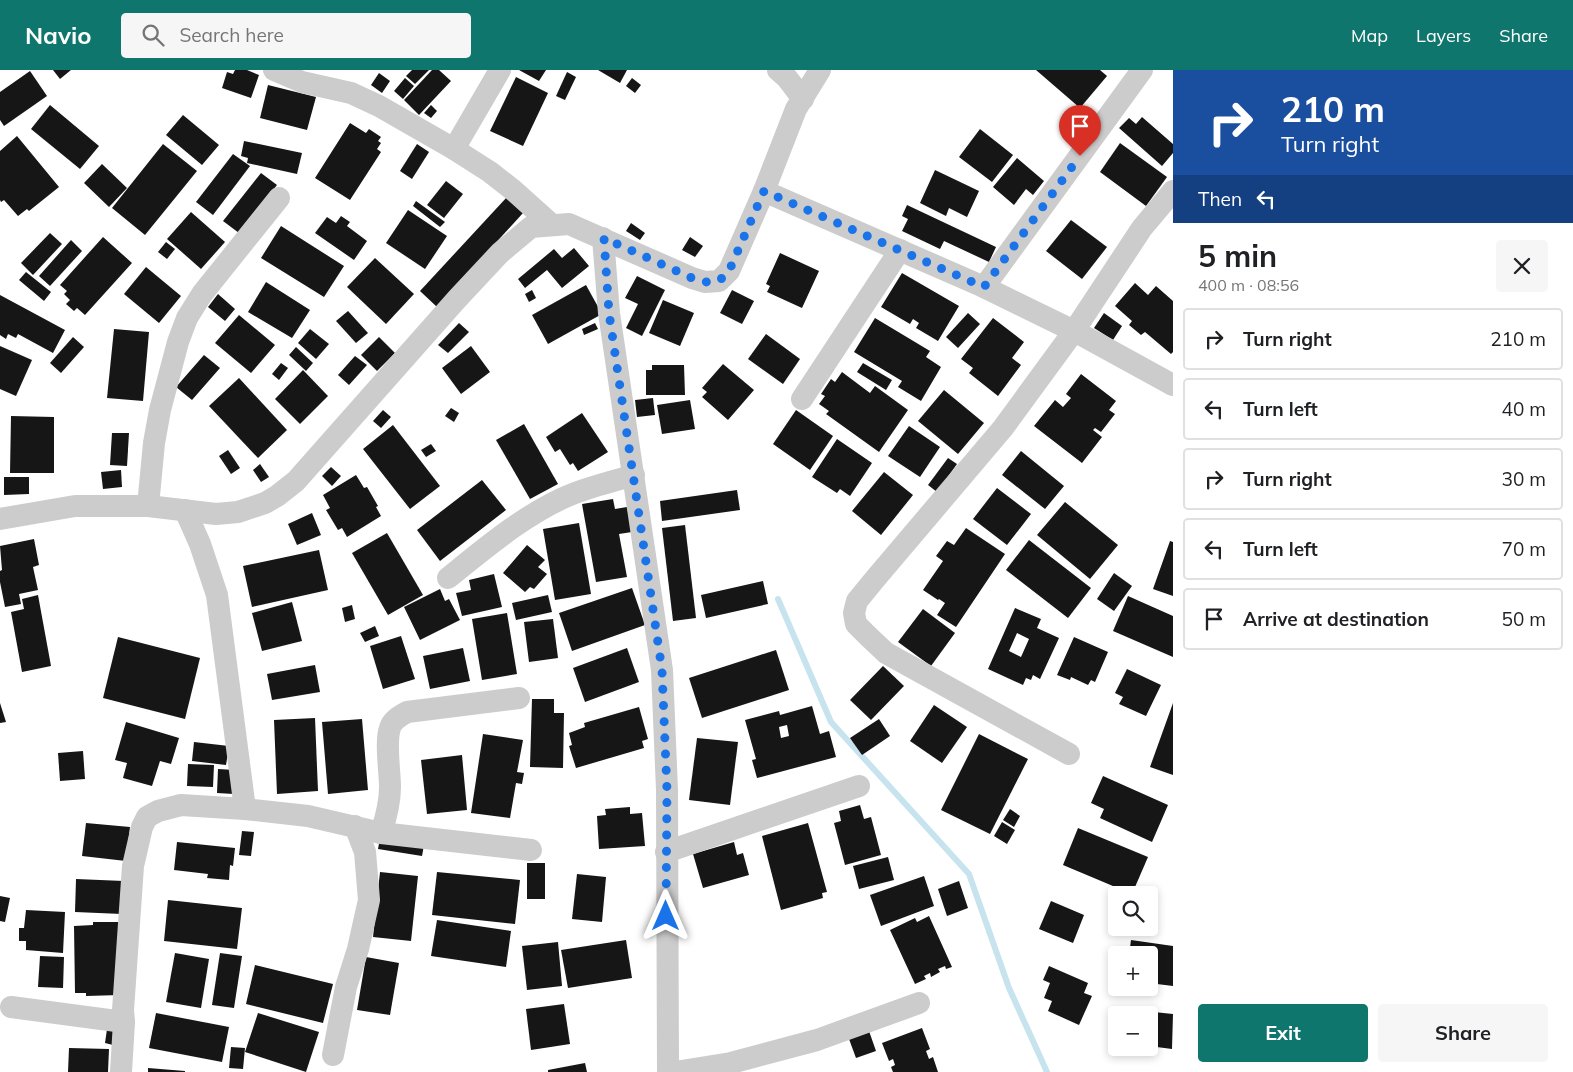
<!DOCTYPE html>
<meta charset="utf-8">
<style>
body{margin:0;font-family:Mulish,sans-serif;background:#f6f6f6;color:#202124;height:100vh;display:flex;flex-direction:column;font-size:19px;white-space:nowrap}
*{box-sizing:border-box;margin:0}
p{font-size:16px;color:#757577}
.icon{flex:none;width:28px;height:28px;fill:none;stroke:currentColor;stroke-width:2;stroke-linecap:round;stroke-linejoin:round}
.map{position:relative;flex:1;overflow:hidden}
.drawer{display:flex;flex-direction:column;background:#fff;width:400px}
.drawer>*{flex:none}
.top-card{background:#1a4fa0;color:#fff;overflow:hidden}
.tools{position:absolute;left:1108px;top:816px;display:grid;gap:10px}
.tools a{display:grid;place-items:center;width:50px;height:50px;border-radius:5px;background:#fff;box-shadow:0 2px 8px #0003;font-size:25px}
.pin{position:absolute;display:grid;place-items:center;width:42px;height:42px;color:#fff;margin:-51px -21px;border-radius:50% 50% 50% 0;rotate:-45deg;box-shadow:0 0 5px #0007}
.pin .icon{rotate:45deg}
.me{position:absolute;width:55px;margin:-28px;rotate:0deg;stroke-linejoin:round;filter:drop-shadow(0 0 4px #0008)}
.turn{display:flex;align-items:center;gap:18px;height:105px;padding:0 25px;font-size:22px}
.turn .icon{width:65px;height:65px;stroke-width:2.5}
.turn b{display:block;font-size:35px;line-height:42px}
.then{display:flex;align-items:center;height:48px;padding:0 25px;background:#0003;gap:10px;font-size:19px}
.round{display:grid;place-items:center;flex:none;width:52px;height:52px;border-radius:5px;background:#f6f6f6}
.overview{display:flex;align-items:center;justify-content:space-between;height:85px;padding:0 25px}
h1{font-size:30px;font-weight:700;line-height:38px}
.button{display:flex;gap:10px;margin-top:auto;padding:10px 25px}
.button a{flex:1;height:58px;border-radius:5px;background:#0f766e;color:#fff;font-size:20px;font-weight:700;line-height:58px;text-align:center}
.button a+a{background:#f6f6f6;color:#202124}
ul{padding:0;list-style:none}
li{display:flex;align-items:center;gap:15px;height:62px;margin:0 10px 8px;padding:0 15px;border:2px solid #e0e0e0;border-radius:5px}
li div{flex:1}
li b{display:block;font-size:19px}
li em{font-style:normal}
header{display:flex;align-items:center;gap:30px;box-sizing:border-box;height:70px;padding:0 25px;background:#0f766e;color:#fff}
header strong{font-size:24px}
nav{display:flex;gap:28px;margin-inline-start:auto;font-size:18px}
.search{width:350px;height:45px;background:#f6f6f6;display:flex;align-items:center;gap:12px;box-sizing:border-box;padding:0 18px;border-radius:5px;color:#757577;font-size:19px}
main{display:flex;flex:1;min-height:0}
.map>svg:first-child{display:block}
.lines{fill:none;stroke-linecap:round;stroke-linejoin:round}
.stream{stroke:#c6e3ee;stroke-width:6}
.building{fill:#161616;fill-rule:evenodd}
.street{stroke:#ccc;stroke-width:22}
.route{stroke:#1a73e8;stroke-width:9;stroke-dasharray:0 16.2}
</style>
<header>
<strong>Navio</strong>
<div class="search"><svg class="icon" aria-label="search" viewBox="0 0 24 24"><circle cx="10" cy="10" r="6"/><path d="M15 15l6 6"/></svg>Search here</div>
<nav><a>Map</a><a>Layers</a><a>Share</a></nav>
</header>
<main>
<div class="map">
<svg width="1173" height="1002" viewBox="0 0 1173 1002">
<rect width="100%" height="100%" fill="#fff"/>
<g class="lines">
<path class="stream" d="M778,529L831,652L969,804L1009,918L1047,1002"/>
</g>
<g class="building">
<path d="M53,0H71L60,9Z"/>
<path d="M235,0H247L259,5L251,28L222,18L227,2L233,4Z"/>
<path d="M412,0H429L415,14L406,6Z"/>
<path d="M432,0H439L451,11L419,45L404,30Z"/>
<path d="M519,0H546L539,11Z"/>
<path d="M598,0H627L620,13Z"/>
<path d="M1036,0H1100L1107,6L1080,38Z"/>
<path d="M30,1L47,26L4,56L0,50V22Z"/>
<path d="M567,2L576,7L565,30L556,26Z"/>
<path d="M379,3L390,11L382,23L371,15Z"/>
<path d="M516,7L548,23L523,76L490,61Z"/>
<path d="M405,8L414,16L403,29L394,21Z"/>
<path d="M632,8L641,15L635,23L626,16Z"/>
<path d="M268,15L316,27L307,60L260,48Z"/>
<path d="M50,35L99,76L80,99L31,59Z"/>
<path d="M431,35L437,41L431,48L424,43Z"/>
<path d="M183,45L219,75L202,95L166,65Z"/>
<path d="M1142,47L1173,74V83L1162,96L1119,58L1129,48L1136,54Z"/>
<path d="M350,53L366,63L369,59L381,67L378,71L381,73L377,79L381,82L350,130L315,108Z"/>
<path d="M980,59L1013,85L992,112L959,87Z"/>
<path d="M17,66L59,117L29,141L27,139L18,146L4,130L1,132L0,130V81Z"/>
<path d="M244,71L302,83L297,104L247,93L248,88L241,86Z"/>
<path d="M1120,73L1167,107L1146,136L1100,102Z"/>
<path d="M163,74L197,101L145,165L112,138Z"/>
<path d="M417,74L429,82L412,109L400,101Z"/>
<path d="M233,84L250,96L213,145L196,132Z"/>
<path d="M1017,88L1044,111L1033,125L1026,119L1014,135L993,117Z"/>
<path d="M102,94L127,118L109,137L84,113Z"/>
<path d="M935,100L979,121L967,147L949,138L946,146L920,133Z"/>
<path d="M261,103L277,115L239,163L223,151Z"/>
<path d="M446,111L463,124L444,148L427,135Z"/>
<path d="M507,127L523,143L437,237L420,221Z"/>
<path d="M416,131L445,152L440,157L413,136Z"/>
<path d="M907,135L996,177L989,192L944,171L940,179L902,161L908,149L902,146Z"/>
<path d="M408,140L447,166L425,199L386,173Z"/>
<path d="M191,142L225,172L201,199L167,169Z"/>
<path d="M341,146L350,152L347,156L367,171L354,190L315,163L327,147L336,153Z"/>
<path d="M1071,150L1107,177L1082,209L1046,181Z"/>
<path d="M631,153L645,163L640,170L626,161Z"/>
<path d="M281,156L344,196L324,227L261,188Z"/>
<path d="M50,163L62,174L33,205L21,193Z"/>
<path d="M103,167L132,193L85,245L77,238L74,241L66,234L70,230L64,224L67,221L60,215Z"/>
<path d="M690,167L703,176L695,187L682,180Z"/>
<path d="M71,170L82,181L50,216L39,206Z"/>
<path d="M166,172L175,179L167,189L158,182Z"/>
<path d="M574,178L589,196L562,218L547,200L525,218L518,209L554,179L562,188Z"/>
<path d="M780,183L819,201L802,238L767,222L770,216L766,214Z"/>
<path d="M375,188L414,224L386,254L347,217Z"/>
<path d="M146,197L181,226L159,253L124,224Z"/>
<path d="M26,202L51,222L44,231L19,210Z"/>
<path d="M902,203L959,236L938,271L916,258L919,253L913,249L910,254L881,237Z"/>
<path d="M637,206L665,220L642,266L626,258L638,234L625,228Z"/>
<path d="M266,212L310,240L292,268L248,242Z"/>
<path d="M1135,213L1148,225L1156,216L1173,231V282L1171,284L1145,262L1141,265L1129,255L1132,251L1115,236Z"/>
<path d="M586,215L602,244L548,274L532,245Z"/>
<path d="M532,220L536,228L529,232L525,224Z"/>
<path d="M732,220L754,231L742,254L720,243Z"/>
<path d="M218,224L235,239L225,251L208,237Z"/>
<path d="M0,225L65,260L53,283L18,264L16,268L8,264L6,269L0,265Z"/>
<path d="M663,230L694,243L680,276L649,263Z"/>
<path d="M348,241L368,263L356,273L336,251Z"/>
<path d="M968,243L980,254L958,278L946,267Z"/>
<path d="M1104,243L1122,256L1113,270L1094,258Z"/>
<path d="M239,245L275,275L251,303L215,273Z"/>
<path d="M875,248L930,281L926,287L941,297L921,331L898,317L902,311L854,282Z"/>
<path d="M993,248L1024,272L1012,288L1021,295L998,326L969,303L973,298L961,289Z"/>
<path d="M459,253L469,262L448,283L438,275Z"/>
<path d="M595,253L598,259L584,265L582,259Z"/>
<path d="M114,259L149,262L143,331L107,328Z"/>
<path d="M310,259L329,274L316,289L298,273Z"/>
<path d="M766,264L800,289L783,314L748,289Z"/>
<path d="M73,267L84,277L61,303L50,293Z"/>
<path d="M379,267L395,283L377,301L361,285Z"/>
<path d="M0,276L32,290L16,326L0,319Z"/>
<path d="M471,276L490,302L461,324L442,298Z"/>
<path d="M296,277L313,293L306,301L289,285Z"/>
<path d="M204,285L220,298L192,330L176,317Z"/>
<path d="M355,286L367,295L349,315L338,305Z"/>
<path d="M281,293L288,298L279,310L272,304Z"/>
<path d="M863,293L892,310L886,320L857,302Z"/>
<path d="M723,294L754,320L728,350L702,327L707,322L702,318Z"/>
<path d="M652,295H684L685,325H646V300H652Z"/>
<path d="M303,300L328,326L300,354L275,329Z"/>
<path d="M842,302L870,323L875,316L908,340L879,382L826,344L829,341L819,334L825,326L821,324L831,309L835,312Z"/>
<path d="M1081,304L1116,331L1109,340L1115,344L1101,362L1095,358L1093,360L1102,367L1082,393L1034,356L1055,330L1063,337L1071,328L1066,324Z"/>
<path d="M239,308L287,360L258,388L209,336Z"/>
<path d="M944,320L984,353L958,384L918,351Z"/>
<path d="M653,328L655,345L637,347L635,330Z"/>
<path d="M690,330L695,359L662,364L657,335Z"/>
<path d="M451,338L459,343L454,352L445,346Z"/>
<path d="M383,340L391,347L381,358L373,351Z"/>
<path d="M796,340L833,366L810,400L773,374Z"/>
<path d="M582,343L608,382L578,401L573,393L570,395L560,379L555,382L546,367Z"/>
<path d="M11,346L54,347V403H10Z"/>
<path d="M524,354L558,414L530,429L496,370Z"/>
<path d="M393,355L440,416L410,439L363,379Z"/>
<path d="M909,356L940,377L920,407L888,386Z"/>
<path d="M112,363H129L127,396L110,395Z"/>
<path d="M837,369L872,393L850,426L840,419L837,423L812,407Z"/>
<path d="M431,374L436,381L426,387L421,380Z"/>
<path d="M228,380L240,398L231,404L219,386Z"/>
<path d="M1021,381L1064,416L1045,439L1002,405Z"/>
<path d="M948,388L957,394L937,422L928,415Z"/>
<path d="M260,394L269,407L261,412L253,400Z"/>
<path d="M331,397L341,406L332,416L322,406Z"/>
<path d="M121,400L122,417L103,419L101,402Z"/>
<path d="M884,402L913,425L881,465L852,441Z"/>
<path d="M356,405L364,418L367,417L378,436L376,437L381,446L347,467L342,458L338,460L326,440L330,438L323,425Z"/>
<path d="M4,407H29V424L4,425Z"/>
<path d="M482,410L506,440L440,491L417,460Z"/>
<path d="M997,418L1031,444L1007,475L973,449Z"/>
<path d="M737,420L740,440L662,451L660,431Z"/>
<path d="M613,429L615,439L627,437L632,462L619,464L627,507L596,512L582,434Z"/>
<path d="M1065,432L1118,475L1090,509L1037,465Z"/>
<path d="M312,443L321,465L297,475L288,454Z"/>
<path d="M579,453L591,524L555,530L543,459Z"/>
<path d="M685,455L696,548L673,551L662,458Z"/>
<path d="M966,458L1005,484L956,557L937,545L945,533L939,529L938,530L923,520L943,491L936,486L947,471L954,475Z"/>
<path d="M387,463L423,525L388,545L352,483Z"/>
<path d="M34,469L39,495L33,497L38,520L19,524L21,534L5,537L0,512V501L2,500L0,476Z"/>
<path d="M1029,470L1091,518L1068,548L1006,500Z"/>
<path d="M1170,471L1173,472V526L1153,519Z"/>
<path d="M527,475L545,490L538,497L547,504L534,519L530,517L525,522L503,503Z"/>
<path d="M319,480L328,520L252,537L243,496Z"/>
<path d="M1114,503L1132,516L1114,541L1097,529Z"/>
<path d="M494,504L502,537L462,546L456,523L471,520L469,510Z"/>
<path d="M763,511L768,534L706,548L701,525Z"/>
<path d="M632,518L645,555L572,581L559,543Z"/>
<path d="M440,519L445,531L449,529L460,550L420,570L404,537Z"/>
<path d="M38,525L51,596L22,602L11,542L24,539L22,529Z"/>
<path d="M548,525L552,542L516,550L512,533Z"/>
<path d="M1128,526L1173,546V587L1113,561Z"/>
<path d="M292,532L302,571L262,581L252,543Z"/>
<path d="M352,535L355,549L345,552L342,538Z"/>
<path d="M1015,538L1041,549L1037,558L1059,568L1040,609L1033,605L1031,610L1026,608L1023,615L988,599ZM1017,563L1029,569L1021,587L1009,581Z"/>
<path d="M923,539L955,563L931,596L898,572Z"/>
<path d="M507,543L517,604L482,610L472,549Z"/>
<path d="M553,549L558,588L529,592L524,552Z"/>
<path d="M375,556L379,566L365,572L360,563Z"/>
<path d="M401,566L415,609L383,619L370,576Z"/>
<path d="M118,567L200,588L185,649L103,628Z"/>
<path d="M1074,567L1108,582L1095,612L1091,610L1088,615L1071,607L1070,610L1057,605Z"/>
<path d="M463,578L470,611L430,619L423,586Z"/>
<path d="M627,578L639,612L585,632L573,598Z"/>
<path d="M776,580L789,620L702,648L689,608Z"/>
<path d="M315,595L320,622L272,630L267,604Z"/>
<path d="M883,596L904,616L871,650L850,630Z"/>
<path d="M1127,599L1161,615L1146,646L1119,634L1123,627L1115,623Z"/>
<path d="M532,629H554V643H564L563,698L530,697Z"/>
<path d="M0,633L6,652L0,653Z"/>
<path d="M1173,633V705L1150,697Z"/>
<path d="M934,635L967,657L942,693L910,671Z"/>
<path d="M812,636L820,664L829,661L836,687L757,708L752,690L756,689L745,650L779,641L780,645ZM787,655L789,666L781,668L779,657Z"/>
<path d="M639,637L648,669L642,671L644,678L576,698L569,676L572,675L569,663L585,657L584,653Z"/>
<path d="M315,648L318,721L277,724L274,650Z"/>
<path d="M362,649L368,720L328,724L322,652Z"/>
<path d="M879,649L890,666L862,685L850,668Z"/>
<path d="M126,652L179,668L171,694L160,691L152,716L123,708L127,693L115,690Z"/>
<path d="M483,664L523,670L517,702L524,703L522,714L516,713L510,748L471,743Z"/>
<path d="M979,664L1028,689L990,764L941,740Z"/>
<path d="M697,668L738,672L730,735L689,730Z"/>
<path d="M194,672L229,676L226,695L192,691Z"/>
<path d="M83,681L85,709L60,711L58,683Z"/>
<path d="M462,685L467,740L427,744L421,690Z"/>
<path d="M188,694L214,695L213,717L187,716Z"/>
<path d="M218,699L235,700L234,724L217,723Z"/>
<path d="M1103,706L1168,735L1152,772L1100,748L1104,739L1091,733Z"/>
<path d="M860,735L864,749L871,747L881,785L845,795L834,753L841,751L839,741Z"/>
<path d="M630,737V744L642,743L645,776L599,779L597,746L606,745L605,739Z"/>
<path d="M1010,739L1020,746L1014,757L1003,750Z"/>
<path d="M1002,752L1015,760L1007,774L994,766Z"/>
<path d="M86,753L130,757L126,791L82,786Z"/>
<path d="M808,753L827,822L822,823L823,828L781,840L762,766Z"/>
<path d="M1078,758L1148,787L1132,824L1063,795Z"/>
<path d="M242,761L254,762L251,786L239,785Z"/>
<path d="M380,768L424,775L422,786L378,779Z"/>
<path d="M177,772L235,778L233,796L230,795L229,810L207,808L208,804L174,800Z"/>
<path d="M734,772L737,785L743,783L749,805L703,818L693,784Z"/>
<path d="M888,787L894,810L859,819L853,796Z"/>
<rect x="527" y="793" width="18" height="36"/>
<path d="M380,802L418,806L411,871L373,867Z"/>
<path d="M437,802L520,810L515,854L432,845Z"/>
<path d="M577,804L606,807L602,852L572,849Z"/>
<path d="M924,806L934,836L881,856L870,825Z"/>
<path d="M76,809L124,811L122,844L75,842Z"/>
<path d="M959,811L968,838L947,846L938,819Z"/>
<path d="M0,826L10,828L5,852L0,851Z"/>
<path d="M168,830L242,838L237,879L164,871Z"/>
<path d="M1051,831L1084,845L1073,873L1039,859Z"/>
<path d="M26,840L65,842L63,883L26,880V871H19V858H24Z"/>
<path d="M929,846L952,897L946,899L945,896L938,899L940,902L931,907L930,903L924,906L926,909L915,914L890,860L915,848L917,852Z"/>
<path d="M437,850L511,861L506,897L431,886Z"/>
<path d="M93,852H119L120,925L86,926V923H75L74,856L93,855Z"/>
<path d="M626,870L632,908L568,918L561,880Z"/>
<path d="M1131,870L1173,876V916L1149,913V885H1129Z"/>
<path d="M558,872L562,916L527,920L522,876Z"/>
<path d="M175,883L209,889L201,938L166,932Z"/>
<path d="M220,883L242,886L234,938L212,935Z"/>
<path d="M40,886L64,887L63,918L38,917Z"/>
<path d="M366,887L399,893L390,945L357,940Z"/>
<path d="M255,895L333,914L323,953L246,934Z"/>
<path d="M1049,896L1088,913L1084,923L1092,926L1079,955L1048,941L1052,931L1044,928L1050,913L1043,910Z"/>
<path d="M564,934L570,974L531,980L526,939Z"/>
<path d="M1115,938L1173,944L1172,979L1149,976V945H1116V978H1140V981L1130,980V983L1111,981Z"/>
<path d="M156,943L229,957L222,992L149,978Z"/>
<path d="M258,943L319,962L306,1002L245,982Z"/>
<path d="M922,958L930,979L926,981L929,989L933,987L938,1002H893L891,997L895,995L893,989L889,991L882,973Z"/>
<path d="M107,959L119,961L117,976L105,973Z"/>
<path d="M869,961L876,981L856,988L849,969Z"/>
<path d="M231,977L245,978L243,999L229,998Z"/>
<path d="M69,978L109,979L108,1002H68Z"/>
<path d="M585,993L587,1002H548V1000Z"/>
<path d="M148,998L185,1001V1002H148Z"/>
</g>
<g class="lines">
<g class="street">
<path d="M274,0L302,12L351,23L379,36L454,79L490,102L513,120L552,155"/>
<path d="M778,0L787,8L803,29"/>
<path d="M454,79L500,0"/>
<path d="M764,121L984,217L1080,264L1173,315"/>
<path d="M603,168L609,243L662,600L667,720L668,1002"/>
<path d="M984,217L1142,0"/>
<path d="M802,329L900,180"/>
<path d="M148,436L154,373L160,340L178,272L187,248L202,224L279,128"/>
<path d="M185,440L200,474L217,525L245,739"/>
<path d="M0,449L75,436H148L216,444L238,442L265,433L277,426L296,411L457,229L500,183L531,157L569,154L692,208L705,212L719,211L729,201L764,121L796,39L820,0"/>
<path d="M448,508C485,478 530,440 575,423C594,416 614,411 634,405"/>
<path d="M1069,684L886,583L868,566L856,554L854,543L857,531L875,509L1003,358L1074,261L1142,158L1173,121"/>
<path d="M381,763C386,748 390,733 390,717C390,701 385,672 390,658C392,650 400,646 407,642L519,628"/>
<path d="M666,782L859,716"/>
<path d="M11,937L124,952"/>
<path d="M333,985L346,917L358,879L369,830L365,782L355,756"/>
<path d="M121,1002L124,952L123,940L133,796L142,757L147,747L158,741L181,735L245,739L308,746L381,763L531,780"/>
<path d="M675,1002L731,993L817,970L919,933"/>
</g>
</g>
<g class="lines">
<path class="route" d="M666,846L667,720L662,600L609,243L604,168L692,208L705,212L719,211L729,201L764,121L984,217L1080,86"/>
</g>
</svg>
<div class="tools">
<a><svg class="icon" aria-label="search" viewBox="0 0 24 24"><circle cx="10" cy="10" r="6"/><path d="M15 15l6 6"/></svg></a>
<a>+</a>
<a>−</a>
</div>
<div class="pin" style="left:1080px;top:86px;background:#d93025"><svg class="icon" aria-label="arrive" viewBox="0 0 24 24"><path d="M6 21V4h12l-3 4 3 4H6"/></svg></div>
<svg class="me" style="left:666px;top:846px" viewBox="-20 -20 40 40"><path d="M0-17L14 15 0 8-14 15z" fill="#1a73e8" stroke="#fff" stroke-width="4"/></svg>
</div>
<section class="drawer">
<div class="top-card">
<div class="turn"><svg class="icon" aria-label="right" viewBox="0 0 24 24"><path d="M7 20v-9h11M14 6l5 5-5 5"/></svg><div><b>210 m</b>Turn right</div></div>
<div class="then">Then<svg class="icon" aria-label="left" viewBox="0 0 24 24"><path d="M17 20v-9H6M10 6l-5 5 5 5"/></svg></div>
</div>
<div class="overview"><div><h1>5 min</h1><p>400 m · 08:56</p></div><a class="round"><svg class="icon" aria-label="close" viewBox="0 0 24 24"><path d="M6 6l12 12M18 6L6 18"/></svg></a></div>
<ul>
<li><svg class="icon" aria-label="right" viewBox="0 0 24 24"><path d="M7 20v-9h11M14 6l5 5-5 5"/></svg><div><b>Turn right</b></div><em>210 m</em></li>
<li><svg class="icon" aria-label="left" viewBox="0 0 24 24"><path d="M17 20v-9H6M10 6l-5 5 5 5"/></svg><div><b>Turn left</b></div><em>40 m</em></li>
<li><svg class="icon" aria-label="right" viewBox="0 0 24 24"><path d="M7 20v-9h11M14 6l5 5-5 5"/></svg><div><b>Turn right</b></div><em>30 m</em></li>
<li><svg class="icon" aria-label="left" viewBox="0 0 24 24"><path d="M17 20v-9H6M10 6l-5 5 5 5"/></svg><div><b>Turn left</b></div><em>70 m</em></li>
<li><svg class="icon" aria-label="arrive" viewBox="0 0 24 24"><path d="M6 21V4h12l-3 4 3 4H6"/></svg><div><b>Arrive at destination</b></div><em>50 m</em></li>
</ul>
<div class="button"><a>Exit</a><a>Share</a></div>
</section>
</main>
